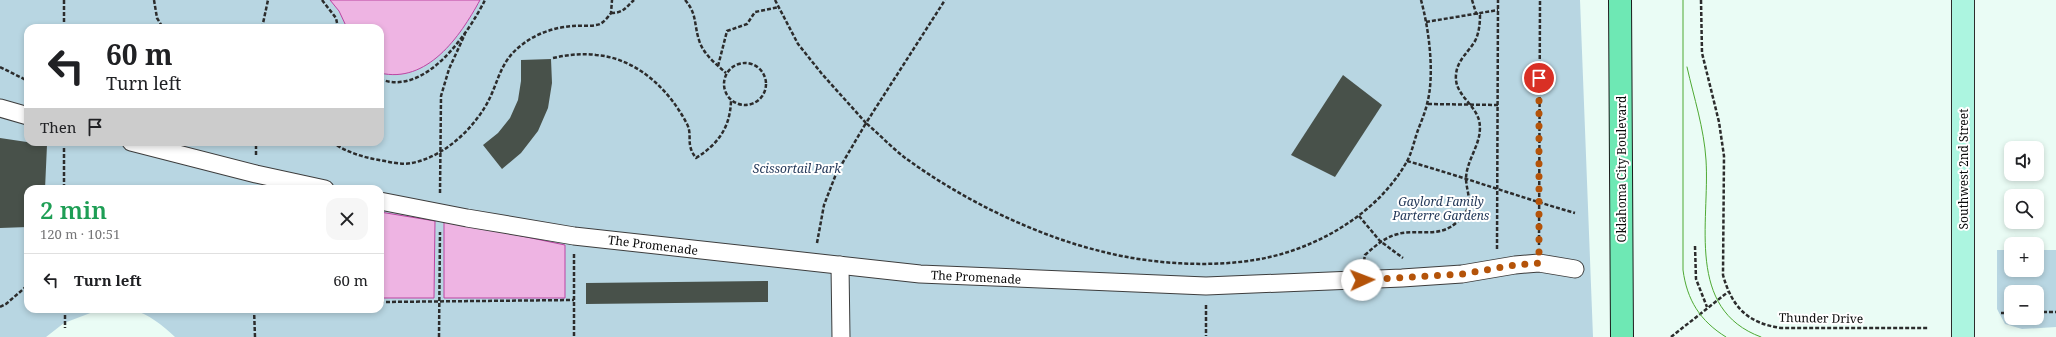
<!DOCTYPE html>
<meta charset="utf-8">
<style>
body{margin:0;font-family:"Noto Serif",serif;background:#f6f6f6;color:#202124;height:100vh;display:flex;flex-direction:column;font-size:15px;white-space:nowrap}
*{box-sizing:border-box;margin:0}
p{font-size:13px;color:#757577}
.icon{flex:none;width:22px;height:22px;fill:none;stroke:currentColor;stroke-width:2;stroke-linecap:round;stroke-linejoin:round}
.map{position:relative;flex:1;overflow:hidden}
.details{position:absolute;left:24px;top:185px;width:360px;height:128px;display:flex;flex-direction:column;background:#fff;border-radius:12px;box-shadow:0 2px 6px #0003}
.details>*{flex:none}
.top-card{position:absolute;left:24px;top:24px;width:360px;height:122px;border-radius:12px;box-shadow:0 2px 6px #0003;background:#fff;color:#202124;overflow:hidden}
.buttons{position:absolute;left:2004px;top:141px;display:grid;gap:8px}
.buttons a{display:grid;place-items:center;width:40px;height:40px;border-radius:8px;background:#fff;box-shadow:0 2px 6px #0003;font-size:20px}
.pin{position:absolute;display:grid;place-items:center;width:34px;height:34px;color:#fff;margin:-17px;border:2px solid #fff;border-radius:50%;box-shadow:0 1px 4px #0007}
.me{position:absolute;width:44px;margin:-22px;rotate:88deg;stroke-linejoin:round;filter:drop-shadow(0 0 3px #0008)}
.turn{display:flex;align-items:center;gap:14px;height:84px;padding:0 16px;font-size:18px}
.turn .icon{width:52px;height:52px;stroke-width:2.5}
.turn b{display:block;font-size:28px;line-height:34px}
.then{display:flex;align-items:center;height:38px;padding:0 16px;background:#0003;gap:8px;font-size:15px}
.round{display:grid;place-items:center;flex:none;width:42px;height:42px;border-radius:12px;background:#f6f6f6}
.overview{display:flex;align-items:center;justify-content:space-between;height:68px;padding:0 16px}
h1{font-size:24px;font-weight:600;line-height:30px;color:#1e9e55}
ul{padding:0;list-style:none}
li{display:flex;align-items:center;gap:12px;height:52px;padding:0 16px;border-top:1px solid #e0e0e0}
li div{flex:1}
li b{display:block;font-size:15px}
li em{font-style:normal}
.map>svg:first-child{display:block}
.green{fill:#b8d6e2;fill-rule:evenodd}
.water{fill:#eeb4e3;stroke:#bc44a2}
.building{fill:#48514a}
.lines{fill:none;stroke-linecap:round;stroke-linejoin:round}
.street-casing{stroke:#3d3d3d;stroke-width:19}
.secondary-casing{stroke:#2c2c2c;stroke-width:24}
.primary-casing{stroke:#1b1b1b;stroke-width:24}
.path{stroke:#2c2c2c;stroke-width:2.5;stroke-dasharray:4 2;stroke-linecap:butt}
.street{stroke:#fff;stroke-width:17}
.secondary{stroke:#acf5e0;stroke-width:22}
.primary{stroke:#6ee8b4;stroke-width:22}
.tram{stroke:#4fa933;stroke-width:1}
.route{stroke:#b45309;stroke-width:7;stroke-dasharray:0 12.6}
.labels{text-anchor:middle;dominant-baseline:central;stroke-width:4;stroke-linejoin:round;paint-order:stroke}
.park-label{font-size:12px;font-style:italic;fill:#233859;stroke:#fff}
.street-label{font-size:12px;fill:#0a0a0a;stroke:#fff}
</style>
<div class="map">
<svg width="2056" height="337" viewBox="0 0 2056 337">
<rect width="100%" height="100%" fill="#eafcf5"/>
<g class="green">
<path d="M0,0H1580L1593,337H175C161,324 150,315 131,309H380V189H28V309H101L64,323L46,337H0ZM28,28H380V142H28Z"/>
<path d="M1997,250H2011V270H2037V250H2056V327L2022,329L2005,324L1997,309ZM2011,292H2037V318H2011Z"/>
</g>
<g class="water">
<path d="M330,0H480C460,37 427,84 380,73V28H347L339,11Z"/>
<path d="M380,212L435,221L434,298H380Z"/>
<path d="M444,220L565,245V298H444Z"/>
</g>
<g class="building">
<path d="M551,59L552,83L548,108L538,131L521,153L502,169L483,145L498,133L510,118L518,100L521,81V60Z"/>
<path d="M1343,75L1382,105L1335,177L1291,155Z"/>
<path d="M0,138L47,145L45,189H28V227L0,228Z"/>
<path d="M768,281V302L586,304V283Z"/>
</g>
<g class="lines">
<g class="street-casing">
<g id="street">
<path d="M0,108L28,116"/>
<path d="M131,142L256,174L325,189"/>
<path d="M380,201L467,218L574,236L920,274L1206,286L1402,278L1462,274L1515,265L1539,263L1575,269"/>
<path d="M840,265L841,337"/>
</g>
</g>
<g class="secondary-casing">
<path id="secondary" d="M1963,0V337"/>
</g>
<g class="primary-casing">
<path id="primary" d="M1620,0L1622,337"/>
</g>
<g class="path">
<path d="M154,0L157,18L163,28"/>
<path d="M322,0L336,18L338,28"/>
<path d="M685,0C697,13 694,25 699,40C703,54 716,64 726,73"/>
<path d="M775,0L798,44L822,74L866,123L945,0"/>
<path d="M1701,0L1702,53L1719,122L1724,156L1723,275C1732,307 1747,323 1781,328H1928"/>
<path d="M611,13C624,13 626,7 634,0"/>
<path d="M1426,22L1498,10"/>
<path d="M64,28V0"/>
<path d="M262,28L268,0"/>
<path d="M553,58C567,55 581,53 596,55C636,58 669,89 687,124C693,136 685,144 696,158C718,144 730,128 731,101"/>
<circle cx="745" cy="84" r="21"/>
<path d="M718,66L727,31L747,24L755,12L779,7"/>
<path d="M0,67L28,81"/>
<path d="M380,79C425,97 468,34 485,0"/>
<path d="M1428,104L1498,105"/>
<path d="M64,142V189"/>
<path d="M332,142C346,152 362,157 379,160C390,162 402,165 412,163C442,157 469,133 485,107C499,84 498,62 523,44C537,33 556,27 573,26C582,25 592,27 600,24C604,22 608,17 611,13L612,0"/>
<path d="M256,155V142"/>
<path d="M1407,161C1464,177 1519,197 1575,213"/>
<path d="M440,193L441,96L449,69L465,34"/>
<path d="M1359,216L1380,241L1403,258"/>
<path d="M817,243L824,205L836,174L866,123C879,134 891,147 904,157C961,199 1036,236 1104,252C1151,264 1212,268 1260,259C1316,249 1377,214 1406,163C1412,153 1414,141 1418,130C1421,122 1425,113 1427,104C1435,75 1429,29 1421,0"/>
<path d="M1539,245L1540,0"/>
<path d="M1695,246L1696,279L1707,307"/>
<path d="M1497,249L1498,0"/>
<path d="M574,254V337"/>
<path d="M1364,261L1365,255C1375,246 1385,237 1398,234C1415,229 1436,237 1452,226C1457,223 1468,212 1469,205C1470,197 1466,187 1466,178C1467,157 1484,142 1479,120C1474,103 1454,94 1456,75C1457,60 1468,53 1475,41C1479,33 1480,24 1480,15L1476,13L1472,0"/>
<path d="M380,302L574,300"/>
<path d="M1206,305V336"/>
<path d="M0,307L6,304L28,285"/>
<path d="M65,309V328"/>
<path d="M254,309L255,337"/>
<path d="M2037,312H2056"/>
<path d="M2001,313H2011"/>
<path d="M439,337L440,232"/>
<path d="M1671,337L1728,292"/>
</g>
<use href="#street" class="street"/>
<use href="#secondary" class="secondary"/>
<use href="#primary" class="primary"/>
<g class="tram">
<path d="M1683,0V270C1687,300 1700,321 1726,337"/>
<path d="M1687,67C1694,98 1704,128 1706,160C1710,222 1685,309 1761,337"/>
</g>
</g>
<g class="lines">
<path class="route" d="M1362,280L1462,274L1515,265L1539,263V78"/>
</g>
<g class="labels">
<g class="park-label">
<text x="797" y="168">Scissortail Park</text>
<text x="1441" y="201">Gaylord Family<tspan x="1441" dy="14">Parterre Gardens</tspan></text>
</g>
<g class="street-label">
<text transform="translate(1621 169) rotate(-90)">Oklahoma City Boulevard</text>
<text transform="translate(1963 169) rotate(-90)">Southwest 2nd Street</text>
<text transform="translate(653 245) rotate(7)">The Promenade</text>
<text transform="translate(976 277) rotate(3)">The Promenade</text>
<text transform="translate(1821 318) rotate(1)">Thunder Drive</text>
</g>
</g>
</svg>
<div class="buttons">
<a><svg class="icon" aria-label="sound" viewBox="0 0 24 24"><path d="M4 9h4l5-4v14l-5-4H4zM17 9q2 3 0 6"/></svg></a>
<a><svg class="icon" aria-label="search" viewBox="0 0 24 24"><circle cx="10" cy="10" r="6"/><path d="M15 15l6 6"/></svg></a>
<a>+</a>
<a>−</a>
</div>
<div class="pin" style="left:1539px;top:78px;background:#d93025"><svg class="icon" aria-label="arrive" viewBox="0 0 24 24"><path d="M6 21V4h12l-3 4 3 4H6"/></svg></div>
<svg class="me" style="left:1362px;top:280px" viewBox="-20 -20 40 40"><circle r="19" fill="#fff"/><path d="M0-13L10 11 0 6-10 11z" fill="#b45309"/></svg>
<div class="top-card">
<div class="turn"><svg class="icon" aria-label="left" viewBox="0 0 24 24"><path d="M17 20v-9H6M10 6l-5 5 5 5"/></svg><div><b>60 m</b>Turn left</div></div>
<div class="then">Then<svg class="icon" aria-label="arrive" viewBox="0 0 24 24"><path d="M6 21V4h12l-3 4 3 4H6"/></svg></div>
</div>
<section class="details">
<div class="overview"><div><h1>2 min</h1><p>120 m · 10:51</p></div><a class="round"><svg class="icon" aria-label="close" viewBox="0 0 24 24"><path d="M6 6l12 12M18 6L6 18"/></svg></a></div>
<ul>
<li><svg class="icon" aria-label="left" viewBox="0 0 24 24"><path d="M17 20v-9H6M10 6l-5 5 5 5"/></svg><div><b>Turn left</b></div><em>60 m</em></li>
</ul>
</section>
</div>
